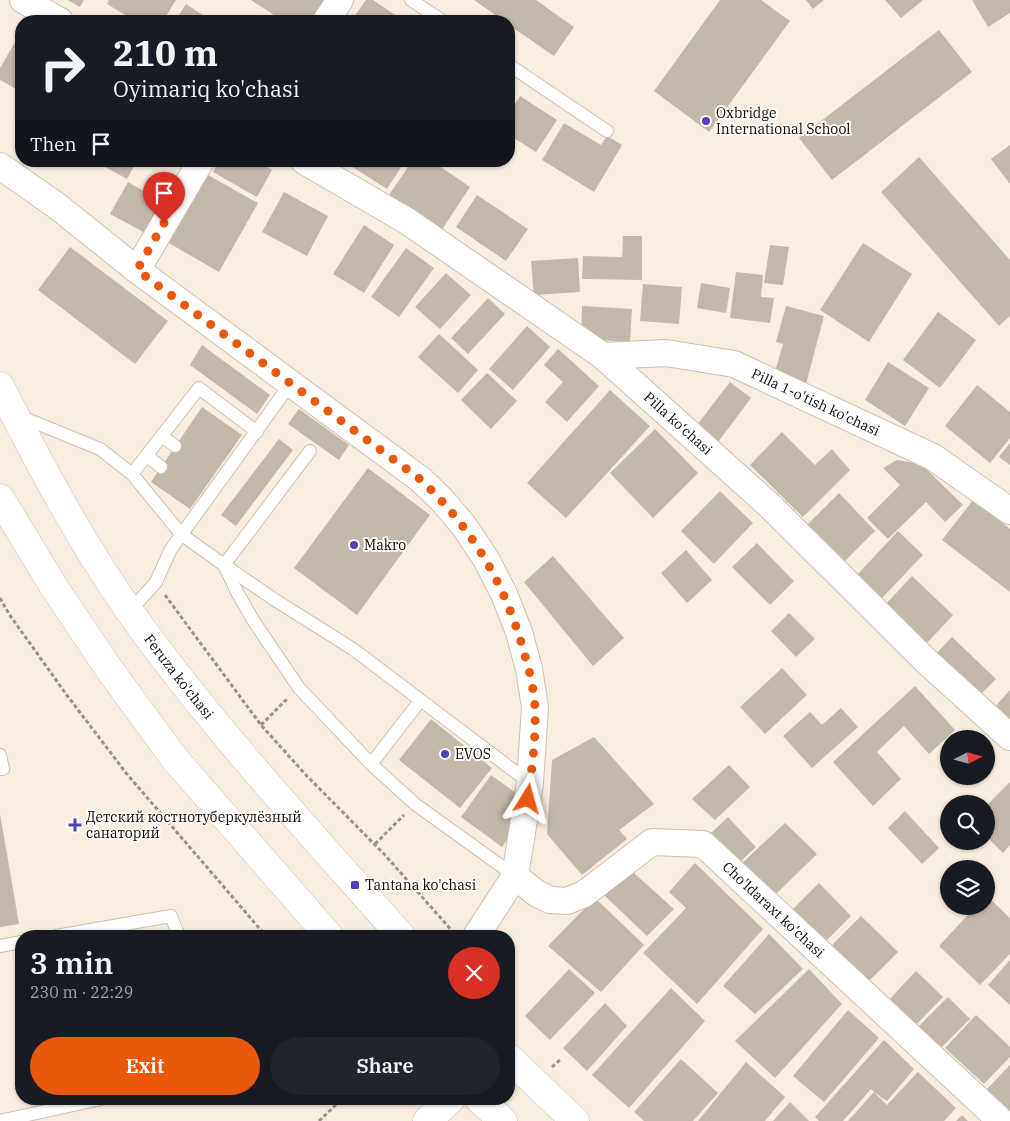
<!DOCTYPE html>
<meta charset="utf-8">
<style>
body{margin:0;font-family:"IBM Plex Serif",serif;background:#20242c;color:#f1f3f6;height:100vh;display:flex;flex-direction:column;font-size:19px;white-space:nowrap}
*{box-sizing:border-box;margin:0}
p{font-size:16px;color:#9ea1a6}
.icon{flex:none;width:28px;height:28px;fill:none;stroke:currentColor;stroke-width:2;stroke-linecap:round;stroke-linejoin:round}
.map{position:relative;flex:1;overflow:hidden}
.sheet{position:absolute;left:15px;top:930px;width:500px;height:175px;display:flex;flex-direction:column;background:#171b24;border-radius:20px;box-shadow:0 1px 4px #0004}
.sheet>*{flex:none}
.guide{position:absolute;left:15px;top:15px;width:500px;height:152px;border-radius:20px;box-shadow:0 1px 4px #0004;background:#171b24;color:#f1f3f6;overflow:hidden}
.needle{width:32px;rotate:84deg}
.buttons{position:absolute;left:940px;top:730px;display:grid;gap:10px}
.buttons a{display:grid;place-items:center;width:55px;height:55px;border-radius:50%;background:#171b24;box-shadow:0 1px 4px #0004;font-size:25px}
.pin{position:absolute;display:grid;place-items:center;width:42px;height:42px;color:#fff;margin:-51px -21px;border-radius:50% 50% 50% 0;rotate:-45deg;box-shadow:0 0 5px #0007}
.pin .icon{rotate:45deg}
.me{position:absolute;width:55px;margin:-28px;rotate:8deg;stroke-linejoin:round;filter:drop-shadow(0 0 4px #0008)}
.turn{display:flex;align-items:center;gap:18px;height:105px;padding:0 15px;font-size:22px}
.turn .icon{width:65px;height:65px;stroke-width:2.5}
.turn b{display:block;font-size:35px;line-height:42px}
.then{display:flex;align-items:center;height:48px;padding:0 15px;background:#0003;gap:10px;font-size:19px}
.round{display:grid;place-items:center;flex:none;width:52px;height:52px;border-radius:26px;background:#20242c}
.overview{display:flex;align-items:center;justify-content:space-between;height:85px;padding:0 15px}
h1{font-size:30px;font-weight:600;line-height:38px}
.action{display:flex;gap:10px;margin-top:auto;padding:10px 15px}
.action a{flex:1;height:58px;border-radius:30px;background:#ea580c;color:#fff;font-size:20px;font-weight:600;line-height:58px;text-align:center}
.action a+a{background:#20242c;color:#f1f3f6}
.map>svg:first-child{display:block}
.building{fill:#c2b7a9}
.lines{fill:none;stroke-linecap:round;stroke-linejoin:round}
.service-casing{stroke:#ccc0b2;stroke-width:14}
.minor-casing{stroke:#ccc0b2;stroke-width:28}
.tertiary-casing{stroke:#ccc0b2;stroke-width:29}
.primary-casing{stroke:#ccc0b2;stroke-width:29}
.path{stroke:#9b9288;stroke-width:3;stroke-dasharray:4 2.5;stroke-linecap:butt}
.service{stroke:#fff;stroke-width:12}
.minor{stroke:#fff;stroke-width:26}
.tertiary{stroke:#fff;stroke-width:28}
.primary{stroke:#fff;stroke-width:28}
.route{stroke:#ea580c;stroke-width:9;stroke-dasharray:0 16.2}
.poi-dot{fill:#513fb6;stroke:#fefcf9;stroke-width:2}
.labels{text-anchor:middle;dominant-baseline:central;stroke-width:4;stroke-linejoin:round;paint-order:stroke}
.poi-label{font-size:14px;fill:#0f0b07;stroke:#fefcf9;text-anchor:start}
.street-label{font-size:14px;fill:#0f0b07;stroke:#fefcf9}
</style>
<div class="map">
<svg width="1010" height="1121" viewBox="0 0 1010 1121">
<rect width="100%" height="100%" fill="#f9eddf"/>
<g class="building">
<path d="M68,0H84L80,7Z"/>
<path d="M109,0H176L163,21H135L107,4Z"/>
<path d="M251,0H330L318,21H283Z"/>
<path d="M366,0H373L404,21H351Z"/>
<path d="M474,0H536L574,27L554,56L509,25V21H504Z"/>
<path d="M720,0H761L790,21L709,132L654,91Z"/>
<path d="M806,0H824L813,9Z"/>
<path d="M885,0H923L901,18Z"/>
<path d="M972,0H1010V13L988,27Z"/>
<path d="M186,4L212,21H175Z"/>
<path d="M939,30L972,72L832,180L799,138Z"/>
<path d="M18,37L21,39V92L0,80V68Z"/>
<path d="M509,87L514,90L509,98Z"/>
<path d="M520,96L557,120L536,152L509,135V114Z"/>
<path d="M564,123L601,145L607,136L622,145L594,192L542,160Z"/>
<path d="M1010,145V184L991,159Z"/>
<path d="M919,157L1010,260V316L999,326L881,192Z"/>
<path d="M94,161H137L127,179Z"/>
<path d="M219,161H257L272,170L257,197L213,172Z"/>
<path d="M343,161H405L387,189Z"/>
<path d="M412,161H432L470,187L441,231L389,195Z"/>
<path d="M206,174L258,203L219,272L167,242Z"/>
<path d="M128,182L166,204L149,235L110,214Z"/>
<path d="M284,192L328,216L307,256L262,232Z"/>
<path d="M477,195L528,229L506,261L456,227Z"/>
<path d="M364,225L394,245L364,293L333,274Z"/>
<path d="M623,236H642V280L582,279L583,256L622,257Z"/>
<path d="M863,243L912,274L869,342L820,310Z"/>
<path d="M770,245L789,247L783,285L764,283Z"/>
<path d="M70,247L168,321L135,364L38,290Z"/>
<path d="M406,248L434,268L399,317L371,297Z"/>
<path d="M578,258L580,292L534,295L531,261Z"/>
<path d="M736,272L763,275L761,297L774,298L770,323L730,318Z"/>
<path d="M446,273L471,295L440,329L415,307Z"/>
<path d="M701,283L730,288L726,313L697,308Z"/>
<path d="M643,284L682,287L679,324L640,321Z"/>
<path d="M488,298L505,314L468,354L451,338Z"/>
<path d="M582,306L632,309L630,342L581,339Z"/>
<path d="M786,306L824,316L805,388L773,379L783,344L776,342Z"/>
<path d="M938,312L976,340L940,388L903,360Z"/>
<path d="M527,326L550,347L513,390L489,369Z"/>
<path d="M439,334L478,370L458,393L418,357Z"/>
<path d="M202,345L270,395L257,414L190,365Z"/>
<path d="M558,349L599,386L567,422L545,402L563,382L544,365Z"/>
<path d="M888,362L929,388L905,426L865,400Z"/>
<path d="M487,373L517,401L491,429L461,400Z"/>
<path d="M730,382L751,398L718,442L697,425Z"/>
<path d="M977,385L1010,412V438L990,463L945,426Z"/>
<path d="M610,390L650,426L566,518L527,483Z"/>
<path d="M202,407L242,435L190,509L151,482Z"/>
<path d="M299,409L349,445L339,460L288,424Z"/>
<path d="M655,429L698,473L653,518L610,473Z"/>
<path d="M782,432L815,465L832,449L850,470L803,517L750,465Z"/>
<path d="M279,439L293,450L236,526L221,515Z"/>
<path d="M1010,443V465L999,457Z"/>
<path d="M897,460L921,464L963,505L945,522L926,502L888,539L867,518L900,485L883,468Z"/>
<path d="M368,468L430,515L357,615L294,568Z"/>
<path d="M720,491L753,523L714,564L681,531Z"/>
<path d="M839,493L875,531L842,564L805,527Z"/>
<path d="M973,500L1010,529V592L942,540Z"/>
<path d="M898,531L923,555L882,598L857,575Z"/>
<path d="M757,543L794,581L770,605L732,567Z"/>
<path d="M686,550L712,580L687,603L661,573Z"/>
<path d="M553,556L624,638L593,666L524,582Z"/>
<path d="M912,576L953,615L926,644L885,605Z"/>
<path d="M789,613L815,639L796,657L771,631Z"/>
<path d="M952,637L996,679L979,696L935,655Z"/>
<path d="M782,668L807,695L765,734L740,707Z"/>
<path d="M915,686L955,730L929,754L904,726L877,752L901,779L873,806L833,762Z"/>
<path d="M1010,690V724L993,709Z"/>
<path d="M841,708L858,727L812,768L783,736L810,712L822,725Z"/>
<path d="M431,719L492,768L460,808L399,760Z"/>
<path d="M594,737L654,804L619,830L627,839L582,875L547,834L552,760Z"/>
<path d="M729,765L750,787L715,820L692,799Z"/>
<path d="M491,775L516,793L508,838L502,847L461,817Z"/>
<path d="M1010,782V845L1003,853L986,836V806Z"/>
<path d="M905,811L939,848L922,864L888,828Z"/>
<path d="M0,814L19,924L0,927Z"/>
<path d="M728,817L756,847L738,864L709,835Z"/>
<path d="M785,823L817,854L774,896L740,865Z"/>
<path d="M695,863L763,929L697,1004L643,953L686,908L669,892Z"/>
<path d="M626,866L674,909L647,936L601,892Z"/>
<path d="M819,883L851,916L824,943L792,910Z"/>
<path d="M986,895L1010,918V954L980,985L939,946L976,906H986Z"/>
<path d="M595,898L644,945L601,992L548,946Z"/>
<path d="M861,916L898,952L867,983L830,947Z"/>
<path d="M769,934L803,969L755,1014L723,986Z"/>
<path d="M1010,960V1005L988,985Z"/>
<path d="M569,969L595,993L550,1040L525,1016Z"/>
<path d="M809,969L842,1004L775,1078L735,1041Z"/>
<path d="M916,971L943,997L913,1028L887,1002Z"/>
<path d="M671,988L705,1021L629,1108L592,1075Z"/>
<path d="M948,997L970,1019L937,1052L915,1030Z"/>
<path d="M605,1003L627,1026L587,1071L563,1048Z"/>
<path d="M848,1010L879,1038L824,1102L793,1076Z"/>
<path d="M976,1015L1010,1047V1057L984,1084L945,1048Z"/>
<path d="M884,1040L914,1069L887,1101L874,1092L887,1105L918,1072L956,1108L944,1121H848L874,1092L871,1089L843,1121H819L815,1117Z"/>
<path d="M681,1059L718,1093L693,1121H644L634,1112Z"/>
<path d="M746,1062L785,1097L765,1121H698Z"/>
<path d="M1010,1065V1113L986,1090Z"/>
<path d="M790,1102L809,1121H773Z"/>
<path d="M962,1115L968,1121H956Z"/>
</g>
<g class="lines">
<g class="service-casing">
<g id="service">
<path d="M411,0L443,21"/>
<path d="M509,65L607,131"/>
<path d="M19,416L100,449L132,474"/>
<path d="M257,432L199,388L132,474L181,534L224,565L237,592L253,620L299,688L371,764L415,804L515,876"/>
<path d="M162,436L175,446"/>
<path d="M310,451L224,565L275,600L353,649L530,783"/>
<path d="M147,456L161,467"/>
<path d="M130,611L156,582L171,549L291,383"/>
<path d="M0,755L3,769H0"/>
<path d="M371,764L420,701"/>
<path d="M56,936L171,916L179,936"/>
<path d="M0,946L21,942"/>
<path d="M0,1121L101,1099"/>
</g>
</g>
<g class="minor-casing">
<g id="minor">
<path d="M23,0L60,21"/>
<path d="M326,21L340,0"/>
<path id="s1" d="M304,161L407,221L603,356L768,504L925,660L1010,737"/>
<path d="M0,166L57,206L137,270L420,479L441,499L464,526L486,559L504,594L519,632L529,669L535,707L530,783L515,876L476,936"/>
<path d="M137,270L201,161"/>
<path id="s2" d="M603,356L666,353L734,364L933,457L1010,511"/>
<path id="s3" d="M515,876L536,893L550,900L567,901L584,894L652,842L703,844L1001,1121"/>
</g>
</g>
<g class="tertiary-casing">
<path id="tertiary" d="M427,1121L451,1099"/>
</g>
<g class="primary-casing">
<g id="primary">
<path id="s4" d="M0,386C39,463 80,541 130,612C212,727 308,830 401,936"/>
<path d="M0,498L54,587L109,669L174,758L329,936"/>
<path d="M509,1058L575,1121"/>
<path d="M479,1099L503,1121"/>
</g>
</g>
<g class="path">
<path d="M165,595L261,725L306,775L385,855L453,932"/>
<path d="M0,598L9,614L66,694L126,773L266,936"/>
<path d="M261,725L287,699"/>
<path d="M375,844L404,815"/>
<path d="M552,1067L560,1060"/>
<path d="M319,1121L342,1099"/>
</g>
<use href="#service" class="service"/>
<use href="#minor" class="minor"/>
<use href="#tertiary" class="tertiary"/>
<use href="#primary" class="primary"/>
</g>
<g class="lines">
<path class="route" d="M164,223L137,270L420,479C473,529 506,585 525,656C530,672 534,691 535,708C536,738 532,769 528,799"/>
</g>
<g class="poi-dot">
<circle cx="706" cy="121" r="5"/>
<circle cx="354" cy="545" r="5"/>
<circle cx="445" cy="754" r="5"/>
<path d="M72.5 817.5h5v5h5v5h-5v5h-5v-5h-5v-5h5z"/>
<rect x="350" y="880" width="10" height="10" rx="2.5"/>
</g>
<g class="labels">
<g class="poi-label">
<text x="716" y="113">Oxbridge<tspan x="716" dy="16">International School</tspan></text>
<text x="364" y="545">Makro</text>
<text x="455" y="754">EVOS</text>
<text x="86" y="817">Детский костнотуберкулёзный<tspan x="86" dy="16">санаторий</tspan></text>
<text x="365" y="885">Tantana ko'chasi</text>
</g>
<g class="street-label">
<text stroke="none"><textPath href="#s2" startOffset="222">Pilla 1-o'tish ko'chasi</textPath></text>
<text stroke="none"><textPath href="#s1" startOffset="458">Pilla ko‘chasi</textPath></text>
<text stroke="none"><textPath href="#s4" startOffset="342">Feruza ko'chasi</textPath></text>
<text stroke="none"><textPath href="#s3" startOffset="311">Cho'ldaraxt ko'chasi</textPath></text>
</g>
</g>
</svg>
<div class="buttons">
<a><svg class="needle" viewBox="-14 -14 28 28"><path d="M0-13l5 13h-10z" fill="#e53935"/><path d="M0 13l5-13h-10z" fill="#9ea1a6"/></svg></a>
<a><svg class="icon" aria-label="search" viewBox="0 0 24 24"><circle cx="10" cy="10" r="6"/><path d="M15 15l6 6"/></svg></a>
<a><svg class="icon" aria-label="layers" viewBox="0 0 24 24"><path d="M12 4l9 5-9 5-9-5zM3 14l9 5 9-5"/></svg></a>
</div>
<div class="pin" style="left:164px;top:223px;background:#d93025"><svg class="icon" aria-label="arrive" viewBox="0 0 24 24"><path d="M6 21V4h12l-3 4 3 4H6"/></svg></div>
<svg class="me" style="left:528px;top:799px" viewBox="-20 -20 40 40"><path d="M0-17L14 15 0 8-14 15z" fill="#ea580c" stroke="#fff" stroke-width="4"/></svg>
<div class="guide">
<div class="turn"><svg class="icon" aria-label="right" viewBox="0 0 24 24"><path d="M7 20v-9h11M14 6l5 5-5 5"/></svg><div><b>210 m</b>Oyimariq ko'chasi</div></div>
<div class="then">Then<svg class="icon" aria-label="arrive" viewBox="0 0 24 24"><path d="M6 21V4h12l-3 4 3 4H6"/></svg></div>
</div>
<section class="sheet">
<div class="overview"><div><h1>3 min</h1><p>230 m · 22:29</p></div><a class="round" style="background:#d93025;color:#fff"><svg class="icon" aria-label="close" viewBox="0 0 24 24"><path d="M6 6l12 12M18 6L6 18"/></svg></a></div>
<div class="action"><a>Exit</a><a>Share</a></div>
</section>
</div>
